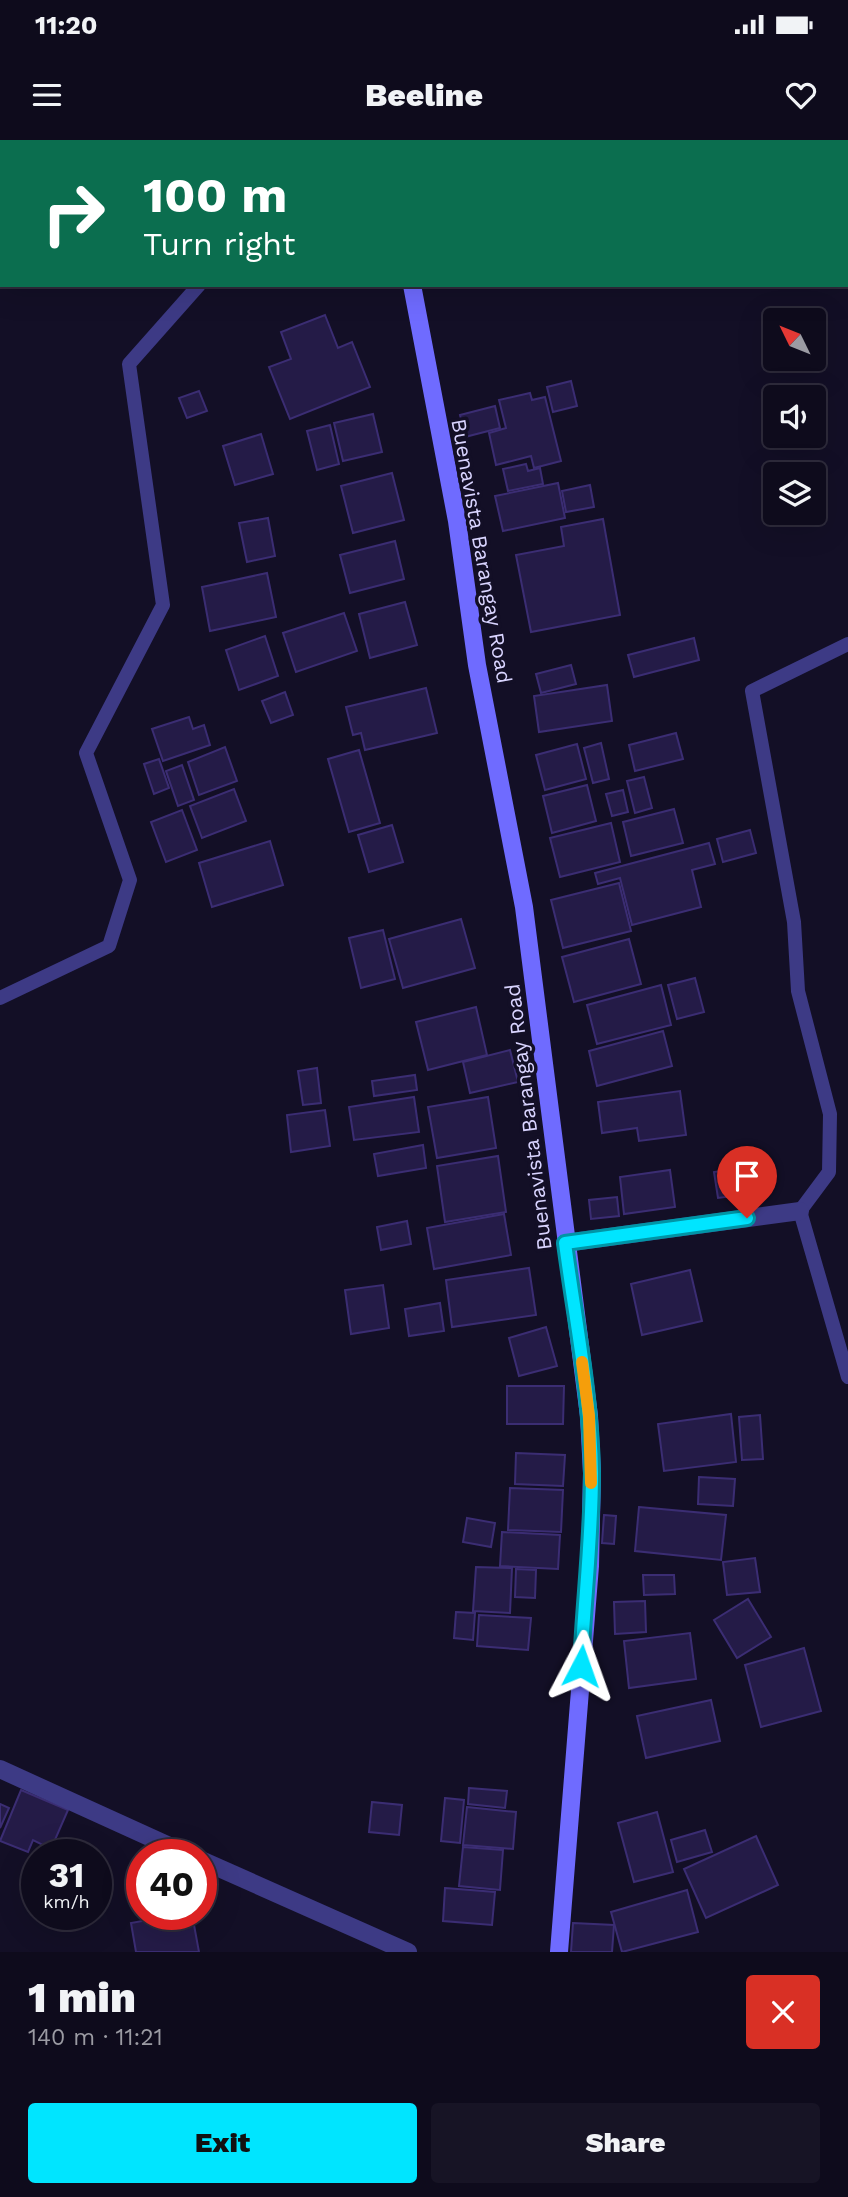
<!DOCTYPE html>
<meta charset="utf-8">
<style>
body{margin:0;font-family:"Work Sans",sans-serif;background:#171425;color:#f1f3f6;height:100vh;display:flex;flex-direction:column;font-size:26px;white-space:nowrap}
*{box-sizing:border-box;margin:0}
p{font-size:23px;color:#9b9ba3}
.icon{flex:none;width:38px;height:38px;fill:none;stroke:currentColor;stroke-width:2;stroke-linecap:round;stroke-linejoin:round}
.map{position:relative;height:1812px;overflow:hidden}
.sheet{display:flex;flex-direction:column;background:#0e0b1c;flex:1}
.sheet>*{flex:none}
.hud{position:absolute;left:0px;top:0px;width:849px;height:147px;box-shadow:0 7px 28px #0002,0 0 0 2px #2e2b3b;background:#0b6e4f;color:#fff;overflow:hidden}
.needle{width:46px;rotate:313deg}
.controls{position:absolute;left:763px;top:168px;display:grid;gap:14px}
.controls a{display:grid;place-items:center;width:63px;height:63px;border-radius:7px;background:#0e0b1c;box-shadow:0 7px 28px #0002,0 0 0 2px #2e2b3b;font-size:35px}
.speed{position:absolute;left:21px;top:1699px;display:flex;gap:14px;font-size:35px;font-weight:700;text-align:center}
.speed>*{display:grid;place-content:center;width:91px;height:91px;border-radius:50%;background:#0e0b1c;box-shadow:0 7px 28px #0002,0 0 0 2px #2e2b3b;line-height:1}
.speed small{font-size:18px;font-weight:400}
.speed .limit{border:10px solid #d22;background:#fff;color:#111}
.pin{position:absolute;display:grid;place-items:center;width:60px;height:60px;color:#fff;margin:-72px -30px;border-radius:50% 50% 50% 0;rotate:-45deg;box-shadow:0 0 7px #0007}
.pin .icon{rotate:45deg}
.me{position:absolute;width:77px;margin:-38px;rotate:4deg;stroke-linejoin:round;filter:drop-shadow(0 0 5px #0008)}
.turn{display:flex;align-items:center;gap:24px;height:147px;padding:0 28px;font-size:32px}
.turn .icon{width:91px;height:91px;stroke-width:2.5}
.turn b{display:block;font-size:49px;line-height:60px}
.round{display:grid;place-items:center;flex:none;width:74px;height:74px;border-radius:7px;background:#171425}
.headline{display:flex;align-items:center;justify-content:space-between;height:119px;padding:0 28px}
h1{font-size:42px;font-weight:800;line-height:52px}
.button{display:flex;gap:14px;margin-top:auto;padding:14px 28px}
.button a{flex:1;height:80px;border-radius:7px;background:#00e5ff;color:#111;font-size:28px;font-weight:800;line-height:80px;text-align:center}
.button a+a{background:#171425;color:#f1f3f6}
.status{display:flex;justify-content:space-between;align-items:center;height:49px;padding:0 35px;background:#0e0b1c;direction:ltr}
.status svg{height:19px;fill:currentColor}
header{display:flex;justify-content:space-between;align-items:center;height:91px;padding:0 28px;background:#0e0b1c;font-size:32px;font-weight:800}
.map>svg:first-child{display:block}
.building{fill:#241b47;stroke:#3b2d73;stroke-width:2}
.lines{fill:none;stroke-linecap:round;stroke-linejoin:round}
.lane{stroke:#3d3a85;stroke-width:14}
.street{stroke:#3d3a85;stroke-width:18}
.secondary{stroke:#6f6bff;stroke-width:18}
.route-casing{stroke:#0095a6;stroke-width:18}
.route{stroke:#00e5ff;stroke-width:12}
.slow{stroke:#f59e0b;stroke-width:12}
.labels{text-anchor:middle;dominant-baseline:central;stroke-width:7;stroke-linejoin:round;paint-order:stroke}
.street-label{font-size:21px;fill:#d9d4ff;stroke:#130f26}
</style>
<div class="status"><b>11:20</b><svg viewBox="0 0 49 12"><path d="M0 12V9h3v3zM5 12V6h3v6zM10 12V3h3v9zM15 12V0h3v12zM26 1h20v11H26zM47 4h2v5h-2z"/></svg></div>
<header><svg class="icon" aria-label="menu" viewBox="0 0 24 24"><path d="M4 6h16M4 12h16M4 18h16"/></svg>Beeline<svg class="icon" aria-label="heart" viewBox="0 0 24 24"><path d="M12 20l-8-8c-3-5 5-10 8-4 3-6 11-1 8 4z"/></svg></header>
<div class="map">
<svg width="848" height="1812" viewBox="0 0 848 1812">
<rect width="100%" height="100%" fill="#130f26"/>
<g class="building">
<path d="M325,175L338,208L352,202L370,247L290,279L269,227L291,219L281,192Z"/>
<path d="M571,241L577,266L553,272L547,247Z"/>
<path d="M199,251L207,271L187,278L179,258Z"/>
<path d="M530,253L532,260L545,257L561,321L534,328L531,316L496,325L489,293L506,288L499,260Z"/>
<path d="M495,266L500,288L465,297L460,275Z"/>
<path d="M373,274L382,312L343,321L334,283Z"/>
<path d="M330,285L339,324L317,330L307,291Z"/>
<path d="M261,294L273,334L235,345L223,306Z"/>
<path d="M526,324L528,331L540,328L543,344L508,351L503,329Z"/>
<path d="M392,333L404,380L353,393L341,346Z"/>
<path d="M558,343L565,378L503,391L495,356Z"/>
<path d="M590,345L594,367L566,372L562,351Z"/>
<path d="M268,378L275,416L247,422L239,383Z"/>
<path d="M603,379L620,475L531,492L516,415L564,406L561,387Z"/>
<path d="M395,401L404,439L350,453L340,415Z"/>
<path d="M267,433L276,477L210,491L202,447Z"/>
<path d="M405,462L417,505L370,518L359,474Z"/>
<path d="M344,473L357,511L296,532L283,493Z"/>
<path d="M265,496L278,536L239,550L226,510Z"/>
<path d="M694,498L699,520L634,537L628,515Z"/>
<path d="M571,525L576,544L541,553L536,534Z"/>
<path d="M607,545L612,581L539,592L534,556Z"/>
<path d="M426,548L437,593L365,610L361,593L353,595L346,567Z"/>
<path d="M285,552L293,575L271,583L262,561Z"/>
<path d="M189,577L193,589L204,585L210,605L163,621L152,589Z"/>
<path d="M676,593L683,619L635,631L629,605Z"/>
<path d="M601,603L609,639L593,643L584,608Z"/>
<path d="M577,604L586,639L545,650L536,615Z"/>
<path d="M225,607L237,641L199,655L188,622Z"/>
<path d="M359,610L380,683L349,692L328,619Z"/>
<path d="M159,619L169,648L154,654L144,624Z"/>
<path d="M182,625L194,660L178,666L166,631Z"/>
<path d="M644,637L652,668L635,673L627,641Z"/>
<path d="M587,645L596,681L552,693L543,656Z"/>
<path d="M234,649L246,681L202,698L190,666Z"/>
<path d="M623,650L628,672L612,676L606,654Z"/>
<path d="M674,669L683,703L631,716L623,682Z"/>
<path d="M182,670L197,710L166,722L151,682Z"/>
<path d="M611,683L620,722L560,737L550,698Z"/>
<path d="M392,685L403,722L369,732L358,695Z"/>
<path d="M750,690L756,713L723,722L717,699Z"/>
<path d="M270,701L283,745L212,767L199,723Z"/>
<path d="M709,703L715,724L692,730L701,767L632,785L620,738L598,744L595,733Z"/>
<path d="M619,743L631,791L563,808L551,760Z"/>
<path d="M461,779L475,828L403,848L389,799Z"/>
<path d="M383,790L395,839L361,848L349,798Z"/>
<path d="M629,799L641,844L574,862L562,817Z"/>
<path d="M695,838L704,872L677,879L668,845Z"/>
<path d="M661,845L671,885L597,904L587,865Z"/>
<path d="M476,867L487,915L428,930L416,882Z"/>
<path d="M663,891L672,926L597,946L589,911Z"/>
<path d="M510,910L518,942L470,953L463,922Z"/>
<path d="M317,928L321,963L303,965L298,931Z"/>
<path d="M415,935L417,950L374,956L372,941Z"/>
<path d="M680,951L686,995L639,1001L637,988L602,993L598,962Z"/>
<path d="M414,957L419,992L354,1000L349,967Z"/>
<path d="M488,957L496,1008L437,1018L428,967Z"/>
<path d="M325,970L330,1006L291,1012L287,975Z"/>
<path d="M423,1005L426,1028L378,1036L374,1014Z"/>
<path d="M498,1016L506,1072L445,1082L437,1026Z"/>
<path d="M753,1026L757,1053L718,1058L714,1032Z"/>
<path d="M670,1030L675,1067L624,1074L620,1037Z"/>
<path d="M617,1057L619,1076L591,1079L589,1060Z"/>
<path d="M504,1074L511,1115L434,1129L427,1088Z"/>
<path d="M407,1081L411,1104L381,1110L377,1087Z"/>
<path d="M529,1128L536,1175L452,1187L446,1140Z"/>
<path d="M690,1130L702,1181L642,1195L631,1144Z"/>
<path d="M383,1145L389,1188L351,1194L345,1150Z"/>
<path d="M440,1163L444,1191L409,1196L405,1169Z"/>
<path d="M546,1187L557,1226L519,1236L509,1198Z"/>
<path d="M507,1246H564L563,1284H507Z"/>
<path d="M731,1274L736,1322L664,1331L658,1284Z"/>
<path d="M760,1275L763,1319L742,1320L739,1277Z"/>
<path d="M516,1313L565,1315L563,1346L515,1344Z"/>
<path d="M699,1337L735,1339L733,1366L698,1364Z"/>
<path d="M510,1348L563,1350L561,1392L508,1390Z"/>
<path d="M639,1367L726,1375L721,1420L635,1411Z"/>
<path d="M604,1375L616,1376L614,1404L602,1403Z"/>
<path d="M467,1378L495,1383L491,1407L463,1402Z"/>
<path d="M502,1392L560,1395L558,1429L500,1426Z"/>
<path d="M755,1418L760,1452L727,1455L723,1422Z"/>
<path d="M476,1427L512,1428L510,1473L473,1471Z"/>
<path d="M516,1429L536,1430L535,1458L515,1457Z"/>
<path d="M643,1435H674L675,1454L644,1455Z"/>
<path d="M748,1459L771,1497L737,1518L714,1480Z"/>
<path d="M645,1461L646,1492L615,1494L614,1462Z"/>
<path d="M456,1472L475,1473L473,1500L454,1498Z"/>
<path d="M479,1475L531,1478L528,1510L477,1506Z"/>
<path d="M690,1493L696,1539L629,1548L624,1501Z"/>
<path d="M804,1508L821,1571L761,1587L745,1525Z"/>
<path d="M711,1560L720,1601L646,1618L637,1576Z"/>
<path d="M469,1648L507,1651L505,1668L468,1664Z"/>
<path d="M21,1650L68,1670L51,1709L33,1700L28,1712L0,1701Z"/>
<path d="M445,1658L464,1660L460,1703L441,1701Z"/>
<path d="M372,1662L402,1665L399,1695L369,1692Z"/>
<path d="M0,1664L9,1668L0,1688Z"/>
<path d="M467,1667L516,1672L513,1709L463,1705Z"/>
<path d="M657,1672L673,1732L634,1742L618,1683Z"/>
<path d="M705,1690L712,1712L677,1722L671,1700Z"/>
<path d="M756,1696L778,1745L706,1778L684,1729Z"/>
<path d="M463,1707L503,1710L500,1750L459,1746Z"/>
<path d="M445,1748L495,1752L492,1785L443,1781Z"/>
<path d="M687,1750L698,1792L622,1812L611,1772Z"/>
<path d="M181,1774H192L199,1812H136L131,1783Z"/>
<path d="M573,1783L614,1785L612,1812H571Z"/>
</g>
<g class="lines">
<g class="lane">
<path d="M318,0V2"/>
<path d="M693,2L697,0"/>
<path d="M848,504L752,551L794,782L798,851L830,974L829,1032L800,1071L848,1237"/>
<path d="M0,858L109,806L130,740L86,613L163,465L129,224L199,145"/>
</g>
<g class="street">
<path d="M565,1103L800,1071"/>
<path d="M0,1629L189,1715"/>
<path d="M201,1720L408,1812"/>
</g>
<g class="secondary">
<path d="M386,0V2"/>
<path d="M412,145L457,381L477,525L524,767L589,1276L592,1333L590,1426L559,1812"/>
</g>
</g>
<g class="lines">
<g class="route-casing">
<path id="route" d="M581,1526C584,1461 592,1398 592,1333C591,1256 575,1179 565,1103L747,1078"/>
</g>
<use href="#route" class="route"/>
<path class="slow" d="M582,1222L589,1276L591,1343"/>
</g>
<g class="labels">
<g class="street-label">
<text transform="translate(482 411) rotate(80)">Buenavista Barangay Road</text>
<text transform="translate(528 977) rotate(-97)">Buenavista Barangay Road</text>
</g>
</g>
</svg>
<div class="controls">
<a><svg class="needle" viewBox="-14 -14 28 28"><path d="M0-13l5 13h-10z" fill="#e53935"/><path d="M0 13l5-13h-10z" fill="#9b9ba3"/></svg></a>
<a><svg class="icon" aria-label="sound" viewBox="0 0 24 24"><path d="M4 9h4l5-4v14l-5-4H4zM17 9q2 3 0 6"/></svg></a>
<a><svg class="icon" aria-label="layers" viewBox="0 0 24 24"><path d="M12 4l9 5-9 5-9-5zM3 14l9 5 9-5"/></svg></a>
</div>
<div class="speed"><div>31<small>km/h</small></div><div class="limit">40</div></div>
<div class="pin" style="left:747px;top:1078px;background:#d93025"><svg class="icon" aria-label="arrive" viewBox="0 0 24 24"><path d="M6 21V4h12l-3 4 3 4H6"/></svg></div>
<svg class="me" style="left:581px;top:1526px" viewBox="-20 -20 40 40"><path d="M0-17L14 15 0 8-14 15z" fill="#00e5ff" stroke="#fff" stroke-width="4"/></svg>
<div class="hud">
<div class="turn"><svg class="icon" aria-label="right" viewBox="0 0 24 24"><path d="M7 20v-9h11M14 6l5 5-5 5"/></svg><div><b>100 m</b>Turn right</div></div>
</div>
</div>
<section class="sheet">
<div class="headline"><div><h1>1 min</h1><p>140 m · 11:21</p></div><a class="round" style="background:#d93025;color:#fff"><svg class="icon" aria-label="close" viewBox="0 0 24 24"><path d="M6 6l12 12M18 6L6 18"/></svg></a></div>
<div class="button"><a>Exit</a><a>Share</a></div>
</section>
